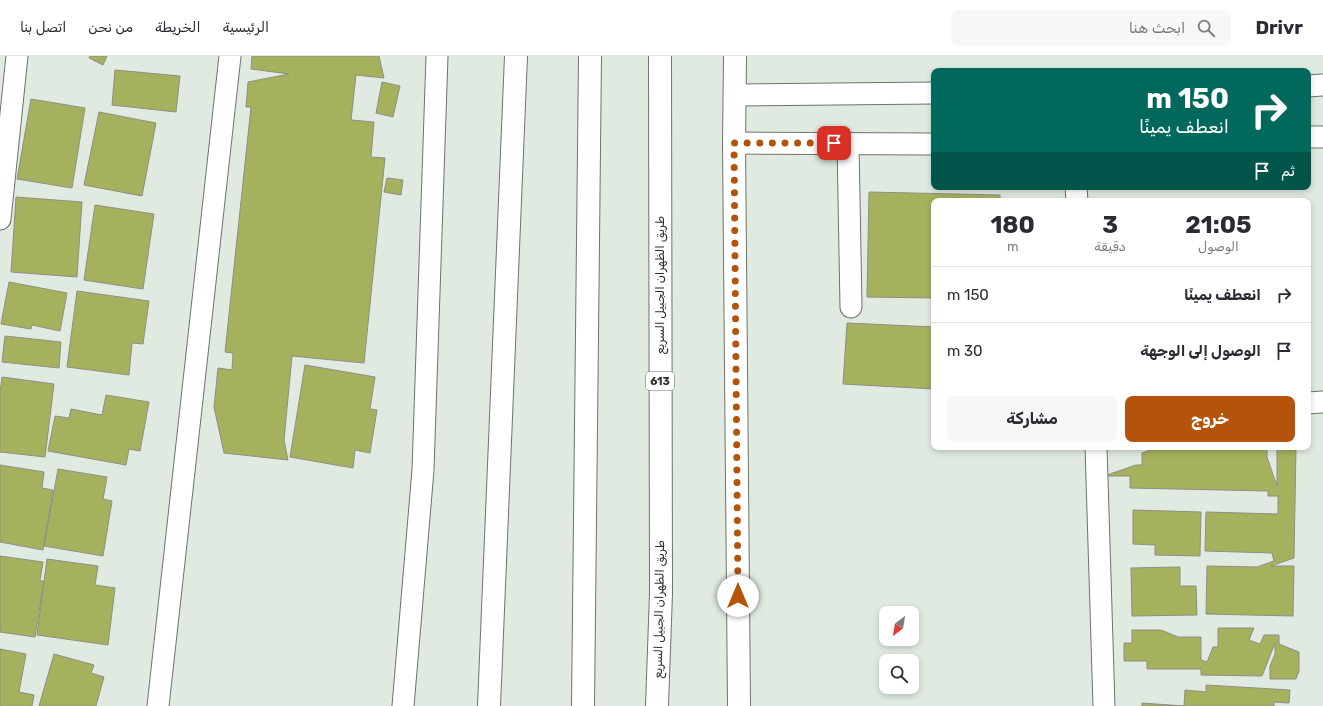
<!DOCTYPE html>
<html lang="ar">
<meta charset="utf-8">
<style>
body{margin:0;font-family:Rubik,"Noto Naskh Arabic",sans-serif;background:#f7f7f7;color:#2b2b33;direction:rtl;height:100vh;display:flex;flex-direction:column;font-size:15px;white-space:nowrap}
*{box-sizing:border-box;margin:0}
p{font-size:13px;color:#7c7c81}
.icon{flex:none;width:22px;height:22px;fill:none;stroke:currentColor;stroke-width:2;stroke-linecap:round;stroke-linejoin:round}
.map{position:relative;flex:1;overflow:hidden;direction:ltr}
.side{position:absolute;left:931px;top:142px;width:380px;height:252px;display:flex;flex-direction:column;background:#fff;border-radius:8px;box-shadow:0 2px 6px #0003;direction:rtl}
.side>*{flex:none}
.banner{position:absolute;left:931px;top:12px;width:380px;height:122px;border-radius:8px;box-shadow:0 2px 6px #0003;direction:rtl;background:#00695c;color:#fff;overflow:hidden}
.needle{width:26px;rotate:211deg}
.buttons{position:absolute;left:879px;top:550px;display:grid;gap:8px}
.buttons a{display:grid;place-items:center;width:40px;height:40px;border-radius:8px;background:#fff;box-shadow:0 2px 6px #0003;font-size:20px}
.pin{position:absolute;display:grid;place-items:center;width:34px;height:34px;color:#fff;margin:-17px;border-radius:8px;box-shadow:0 2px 6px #0006}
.me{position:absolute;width:44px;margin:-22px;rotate:0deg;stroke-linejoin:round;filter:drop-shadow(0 0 3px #0008)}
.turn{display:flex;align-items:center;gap:14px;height:84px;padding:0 16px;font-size:18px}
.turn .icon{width:52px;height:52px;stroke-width:2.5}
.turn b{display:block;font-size:28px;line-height:34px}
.then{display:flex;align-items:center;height:38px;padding:0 16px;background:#0003;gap:8px;font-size:15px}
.eta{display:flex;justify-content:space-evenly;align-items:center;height:68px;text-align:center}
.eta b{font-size:24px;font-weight:700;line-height:28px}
.button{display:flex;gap:8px;margin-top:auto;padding:8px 16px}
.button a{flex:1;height:46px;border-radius:8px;background:#b45309;color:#fff;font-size:16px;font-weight:700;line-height:46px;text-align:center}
.button a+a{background:#f7f7f7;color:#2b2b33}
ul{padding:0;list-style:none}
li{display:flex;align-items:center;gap:12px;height:56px;padding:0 16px;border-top:1px solid #e1e1e2}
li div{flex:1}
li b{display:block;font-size:15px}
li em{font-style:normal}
header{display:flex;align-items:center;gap:24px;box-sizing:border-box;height:56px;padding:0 20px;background:#fff;border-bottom:1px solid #e1e1e2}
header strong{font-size:19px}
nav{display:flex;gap:22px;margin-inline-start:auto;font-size:14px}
.search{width:280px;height:36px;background:#f7f7f7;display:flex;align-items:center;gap:10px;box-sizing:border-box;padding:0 14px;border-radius:8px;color:#7c7c81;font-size:15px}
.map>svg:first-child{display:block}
.building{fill:#a5b15d;stroke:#8d8f84}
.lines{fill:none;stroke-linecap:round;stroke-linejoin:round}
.minor-casing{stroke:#6c746b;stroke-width:23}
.major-casing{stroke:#6c746b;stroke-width:24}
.highway-casing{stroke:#6c746b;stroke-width:24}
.minor{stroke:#fff;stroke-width:21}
.major{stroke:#fff;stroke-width:22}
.highway{stroke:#fff;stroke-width:22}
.route{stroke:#b45309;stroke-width:7;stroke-dasharray:0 12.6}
.labels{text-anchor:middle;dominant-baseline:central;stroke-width:3;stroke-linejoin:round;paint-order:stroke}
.shield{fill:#fff;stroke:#6b6d6b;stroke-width:1}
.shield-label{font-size:11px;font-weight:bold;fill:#2b2f2b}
.street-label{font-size:12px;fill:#2b2f2b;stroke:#fff}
</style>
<header>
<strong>Drivr</strong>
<div class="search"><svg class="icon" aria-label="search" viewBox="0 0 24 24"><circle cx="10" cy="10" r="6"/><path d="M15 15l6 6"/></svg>ابحث هنا</div>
<nav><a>الرئيسية</a><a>الخريطة</a><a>من نحن</a><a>اتصل بنا</a></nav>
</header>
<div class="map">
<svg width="1323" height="650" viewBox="0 0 1323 650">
<rect width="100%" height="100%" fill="#e0eae0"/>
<g class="building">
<path d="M90,0H107L103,9L89,2Z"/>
<path d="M252,0H379L384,22L356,19L351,64L374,66L371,101L385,102L364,307L292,300L284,384L288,404L224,397L214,351L218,312L232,314L233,297L225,296L251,51H246L248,26L289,18L251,13Z"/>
<path d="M115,14L180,20L176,56L112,49Z"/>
<path d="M382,26L400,30L393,61L376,57Z"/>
<path d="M31,43L85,52L72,132L17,123Z"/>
<path d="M99,56L156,67L142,140L84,129Z"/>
<path d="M387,122L403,124L401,139L384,136Z"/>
<path d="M869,136L1000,139V145H934V242L867,241Z"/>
<path d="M16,141L82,146L77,221L11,216Z"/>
<path d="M95,149L154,158L143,233L84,224Z"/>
<path d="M9,226L67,237L60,275L32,269L31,273L1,268Z"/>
<path d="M77,235L149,245L143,288L132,287L129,319L67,311Z"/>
<path d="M847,267L934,271V333L843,328Z"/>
<path d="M5,280L61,286L59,312L2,306Z"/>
<path d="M305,309L375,321L370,353L377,354L370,397L355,394L353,412L290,401Z"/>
<path d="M2,321L54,328L45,401L0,396V336Z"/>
<path d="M106,339L149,346L140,395L129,393L126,409L48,395L55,360L69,362L71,353L102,359Z"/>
<path d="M1159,391H1267V401L1277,430V391H1296L1294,502L1271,510H1294L1293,560L1206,558L1207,510L1257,511L1274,505L1272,497L1205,495L1206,456L1278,458V440H1268V435L1130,432V420H1104L1136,409H1142V397Z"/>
<path d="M0,409L44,416L42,432L53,434L43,494L0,486Z"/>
<path d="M58,413L107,421L103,443L112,445L103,500L44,490Z"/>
<path d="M1133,454L1201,456L1200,500L1155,499V489L1133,488Z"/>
<path d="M0,500L43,506L40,525H44L35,581L0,576Z"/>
<path d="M47,503L98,510L95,529L115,532L108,589L37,579Z"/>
<path d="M1180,511V530H1196L1197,559L1132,560L1131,512Z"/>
<path d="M1218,572H1254L1249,584L1260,588L1264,579H1279V588L1299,596V615L1296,623H1270V610L1275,598V587L1262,620L1201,619V613H1147V605H1124V587H1132V574H1161L1178,581H1201V604L1207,606L1213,591H1218Z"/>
<path d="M0,593L26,598L19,636L34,639L32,650H0Z"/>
<path d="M54,598L94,609L91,617L104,621L96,650H39Z"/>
<path d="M1206,629L1290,634L1289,647L1274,646V650H1142V647L1184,650L1185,634L1206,636Z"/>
</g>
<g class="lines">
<g class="minor-casing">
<g id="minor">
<path d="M1308,30L1323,29"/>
<path d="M735,39L934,37"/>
<path d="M1308,81H1323"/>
<path d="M734,87L934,88"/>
<path d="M848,87L851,251"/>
<path d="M1076,131L1077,145"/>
<path d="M0,163L17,0"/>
<path d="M1308,347L1323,346"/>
<path d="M1096,391L1104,650"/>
<path d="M158,650L230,0"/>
<path d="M403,650L423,414L437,0"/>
</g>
</g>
<g class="major-casing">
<g id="major">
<path d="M735,0L734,87L739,650"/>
<path d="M489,650L516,0"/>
</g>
</g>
<g class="highway-casing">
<g id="highway">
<path d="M583,650L590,0"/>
<path d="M657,650L661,537L660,0"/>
</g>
</g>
<use href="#minor" class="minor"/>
<use href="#major" class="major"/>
<use href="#highway" class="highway"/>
</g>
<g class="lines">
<path class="route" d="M738,540L734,87H834"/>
</g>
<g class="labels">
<rect class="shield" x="646" y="316" width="28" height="18" rx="3"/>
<g class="shield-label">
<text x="660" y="325">613</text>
</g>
<g class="street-label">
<text transform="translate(660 229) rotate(-90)">طريق الظهران الجبيل السريع</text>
<text transform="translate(659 553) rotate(-89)">طريق الظهران الجبيل السريع</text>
</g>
</g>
</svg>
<div class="buttons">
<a><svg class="needle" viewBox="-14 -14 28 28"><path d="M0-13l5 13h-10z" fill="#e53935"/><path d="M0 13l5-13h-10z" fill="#7c7c81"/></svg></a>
<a><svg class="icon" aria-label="search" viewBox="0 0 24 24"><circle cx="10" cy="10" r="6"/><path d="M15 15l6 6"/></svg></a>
</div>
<div class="pin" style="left:834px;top:87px;background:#d93025"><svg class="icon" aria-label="arrive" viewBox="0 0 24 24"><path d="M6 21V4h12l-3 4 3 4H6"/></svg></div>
<svg class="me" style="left:738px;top:540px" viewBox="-20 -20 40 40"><circle r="19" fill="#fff"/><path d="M0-13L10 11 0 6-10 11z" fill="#b45309"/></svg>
<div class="banner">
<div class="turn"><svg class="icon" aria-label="right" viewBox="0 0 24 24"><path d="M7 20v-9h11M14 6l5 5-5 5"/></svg><div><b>150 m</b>انعطف يمينًا</div></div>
<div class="then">ثم<svg class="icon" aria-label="arrive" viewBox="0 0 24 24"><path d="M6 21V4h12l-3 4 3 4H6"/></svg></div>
</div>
<section class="side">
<div class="eta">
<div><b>21:05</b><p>الوصول</p></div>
<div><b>3</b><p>دقيقة</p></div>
<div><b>180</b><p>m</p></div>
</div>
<ul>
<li><svg class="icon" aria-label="right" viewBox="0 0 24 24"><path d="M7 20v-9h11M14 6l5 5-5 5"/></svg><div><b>انعطف يمينًا</b></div><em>150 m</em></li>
<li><svg class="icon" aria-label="arrive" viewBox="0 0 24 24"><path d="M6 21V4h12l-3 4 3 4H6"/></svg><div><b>الوصول إلى الوجهة</b></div><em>30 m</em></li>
</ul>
<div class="button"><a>خروج</a><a>مشاركة</a></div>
</section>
</div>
